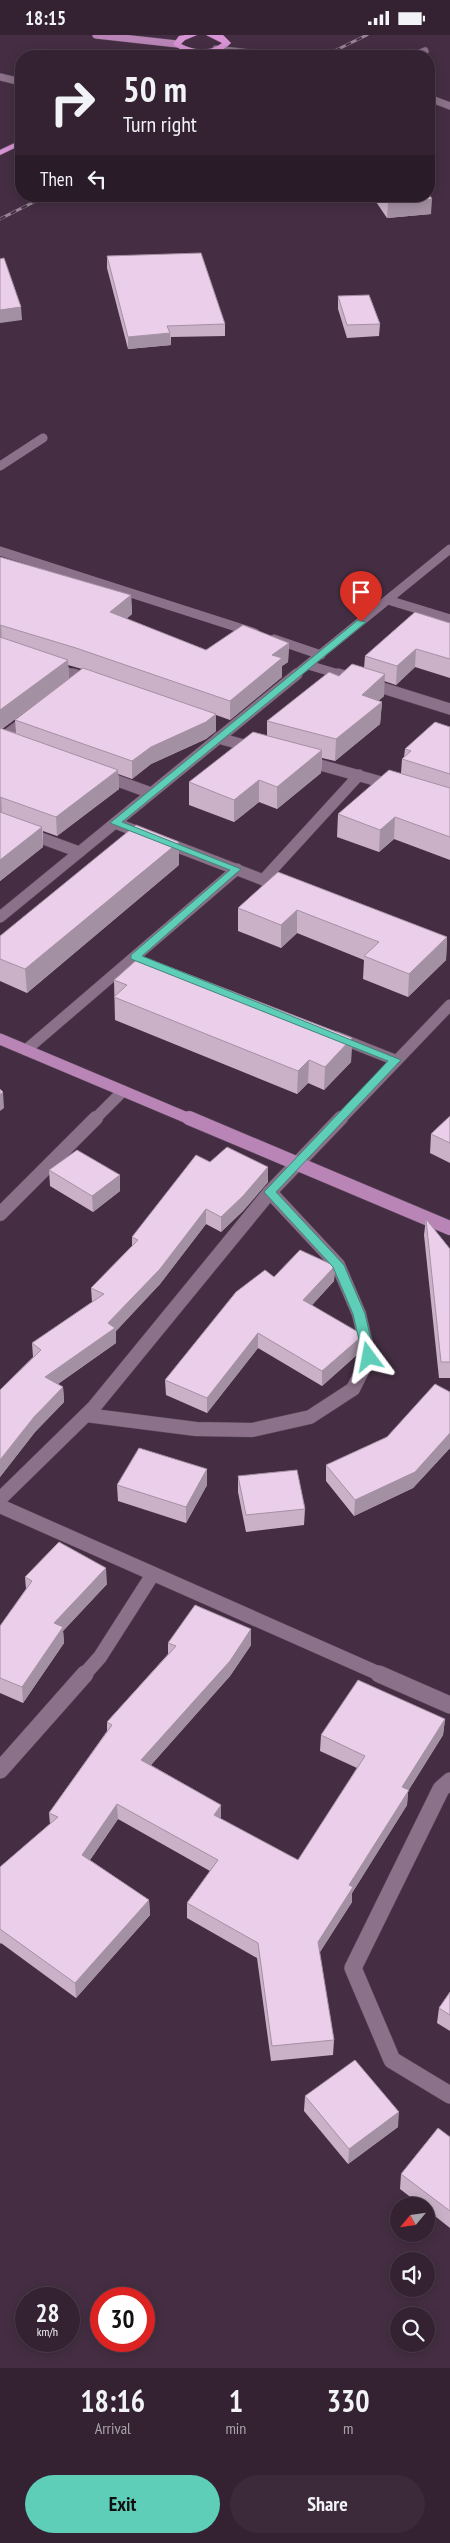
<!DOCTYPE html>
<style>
body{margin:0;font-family:"PT Sans Narrow",sans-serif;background:#3c2a3a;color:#f1f3f6;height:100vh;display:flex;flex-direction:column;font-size:19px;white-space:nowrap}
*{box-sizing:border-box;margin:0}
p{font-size:16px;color:#a9a4ac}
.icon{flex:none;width:28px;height:28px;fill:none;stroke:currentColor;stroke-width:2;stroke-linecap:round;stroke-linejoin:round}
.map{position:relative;height:2333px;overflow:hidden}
.side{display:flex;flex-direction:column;background:#342232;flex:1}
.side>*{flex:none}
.banner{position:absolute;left:15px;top:15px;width:420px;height:152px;border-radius:20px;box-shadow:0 2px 12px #0003,0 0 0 1px #4e3f4d;background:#342232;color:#f1f3f6;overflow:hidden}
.needle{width:32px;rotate:241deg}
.buttons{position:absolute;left:390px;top:2162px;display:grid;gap:10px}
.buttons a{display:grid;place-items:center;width:45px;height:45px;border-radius:50%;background:#342232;box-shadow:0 2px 12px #0003,0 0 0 1px #4e3f4d;font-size:25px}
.speed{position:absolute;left:15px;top:2252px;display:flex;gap:10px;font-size:25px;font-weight:700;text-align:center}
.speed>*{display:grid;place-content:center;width:65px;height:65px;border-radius:50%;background:#342232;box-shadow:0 2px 12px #0003,0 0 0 1px #4e3f4d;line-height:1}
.speed small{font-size:12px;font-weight:400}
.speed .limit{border:8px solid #d22;background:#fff;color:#111}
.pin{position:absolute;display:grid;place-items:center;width:42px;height:42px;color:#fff;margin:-51px -21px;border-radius:50% 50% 50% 0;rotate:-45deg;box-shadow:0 0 5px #0007}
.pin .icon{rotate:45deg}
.me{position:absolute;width:55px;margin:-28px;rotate:347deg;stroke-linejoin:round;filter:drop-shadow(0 0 4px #0008)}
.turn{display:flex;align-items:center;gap:18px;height:105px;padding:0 25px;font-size:22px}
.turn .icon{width:65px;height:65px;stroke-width:2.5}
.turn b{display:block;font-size:35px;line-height:42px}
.then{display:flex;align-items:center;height:48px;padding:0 25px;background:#0003;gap:10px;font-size:19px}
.eta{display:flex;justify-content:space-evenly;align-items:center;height:85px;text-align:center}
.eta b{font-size:30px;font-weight:600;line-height:35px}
.cta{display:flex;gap:10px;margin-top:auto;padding:10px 25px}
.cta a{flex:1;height:58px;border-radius:30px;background:#5eceb8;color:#111;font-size:20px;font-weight:600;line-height:58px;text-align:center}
.cta a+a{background:#3c2a3a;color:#f1f3f6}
.status{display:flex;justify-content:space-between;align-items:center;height:35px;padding:0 25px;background:#342232;direction:ltr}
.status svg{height:14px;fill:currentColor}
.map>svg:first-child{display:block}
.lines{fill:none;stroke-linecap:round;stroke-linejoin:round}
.minor-far4-casing{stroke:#5e4b5d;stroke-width:8}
.minor-far3-casing{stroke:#5e4b5d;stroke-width:9}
.minor-far2-casing{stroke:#5e4b5d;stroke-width:12}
.minor-far1-casing{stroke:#5e4b5d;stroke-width:15}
.minor-casing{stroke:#5e4b5d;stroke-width:18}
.major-far2-casing{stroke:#5e4b5d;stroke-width:8}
.major-far1-casing{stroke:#5e4b5d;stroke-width:12}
.major-casing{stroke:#5e4b5d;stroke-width:15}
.highway-casing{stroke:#5e4b5d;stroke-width:1}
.minor-far4{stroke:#8b7189;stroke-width:7}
.minor-far3{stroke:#8b7189;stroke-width:9}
.minor-far2{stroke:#8b7189;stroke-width:11}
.minor-far1{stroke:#8b7189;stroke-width:14}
.minor{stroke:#8b7189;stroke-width:17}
.major-far2{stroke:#b985b7;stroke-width:7}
.major-far1{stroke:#b985b7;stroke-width:11}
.major{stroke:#b985b7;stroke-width:14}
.highway{fill:#d893d5;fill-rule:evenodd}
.rail-casing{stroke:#988596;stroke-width:3}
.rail{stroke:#452e43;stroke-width:2;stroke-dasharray:6;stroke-linecap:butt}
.wall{fill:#cab1c8;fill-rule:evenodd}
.shaded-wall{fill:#a490a3}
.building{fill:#ebcee9;stroke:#a490a3}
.route{fill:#5eceb8;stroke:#3d8678}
</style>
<div class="status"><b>18:15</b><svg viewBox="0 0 49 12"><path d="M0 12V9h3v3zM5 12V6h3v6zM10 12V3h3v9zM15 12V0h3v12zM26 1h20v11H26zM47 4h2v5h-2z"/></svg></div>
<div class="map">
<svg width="450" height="2333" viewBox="0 0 450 2333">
<rect width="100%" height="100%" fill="#452e43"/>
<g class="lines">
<g class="minor-far4-casing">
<g id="minor-far4">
<path d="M216,14L276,21"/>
<path d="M413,21L425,16"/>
<path d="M0,42L21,47"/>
<path d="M429,63L450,71"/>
</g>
</g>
<g class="minor-far3-casing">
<g id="minor-far3">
<path d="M0,431L43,403"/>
<path d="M0,516L255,598"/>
<path d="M388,565L450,584"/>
<path d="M274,604L321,620"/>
<path d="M308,630L342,640"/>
<path d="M52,632L77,640"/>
<path d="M295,640L450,514"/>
</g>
</g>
<g class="minor-far2-casing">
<g id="minor-far2">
<path d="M73,639L90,645"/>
<path d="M338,639L450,674"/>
<path d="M218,703L255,713"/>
<path d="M0,705L28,684"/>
<path d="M306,726L392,750"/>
<path d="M104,741L151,758"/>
<path d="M0,788L79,817"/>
<path d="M115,788L282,852"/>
<path d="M263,845L359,740"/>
<path d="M0,882L297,639"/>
<path d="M337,1002L395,1025"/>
<path d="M26,1015L237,834"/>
<path d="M94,1085L123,1056"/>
<path d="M340,1085L450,970"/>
</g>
</g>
<g class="minor-far1-casing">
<g id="minor-far1">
<path d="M0,1179L96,1083"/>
<path d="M86,1380L196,1394L252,1395L310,1382L353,1354L369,1322L359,1279L338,1230L270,1157"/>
<path d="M0,1464L94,1372L270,1157L341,1083"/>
<path d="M0,1471L382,1640"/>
<path d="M84,1640L100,1622L153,1539"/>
</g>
</g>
<g class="minor-casing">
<g id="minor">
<path d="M379,1639L450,1670"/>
<path d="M0,1735L85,1639"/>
<path d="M450,1746L441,1754L353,1933L392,2025L450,2060"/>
</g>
</g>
<g class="major-far2-casing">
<path id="major-far2" d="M96,0L177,9"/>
</g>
<g class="major-far1-casing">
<path id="major-far1" d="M0,1004L192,1085"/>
</g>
<g class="major-casing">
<path id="major" d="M189,1083L450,1193"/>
</g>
<g class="highway-casing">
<g id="highway">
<path d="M185,0H197L185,5L181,9C194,16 211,17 222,8L206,0H223L231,8C217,23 188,23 173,9L179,1Z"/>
<path d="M21,105V110L0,120V115Z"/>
</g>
</g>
<use href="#minor-far4" class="minor-far4"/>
<use href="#minor-far3" class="minor-far3"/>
<use href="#minor-far2" class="minor-far2"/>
<use href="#minor-far1" class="minor-far1"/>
<use href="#minor" class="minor"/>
<use href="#major-far2" class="major-far2"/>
<use href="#major-far1" class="major-far1"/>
<use href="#major" class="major"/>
<use href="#highway" class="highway"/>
<g class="rail-casing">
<g id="rail">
<path d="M324,21L367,0"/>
<path d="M0,184L46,161"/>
</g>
</g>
<use href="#rail" class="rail"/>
</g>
<g class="wall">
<path d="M372,161H429L431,179L387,183Z"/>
<path d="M107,221L225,289V301L171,302V310L128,314L107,233Z"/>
<path d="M338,261L380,289L379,301L347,303L338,274Z"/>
<path d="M0,522L131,560L132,579L126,584L206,615L289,608L288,627L282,631V642L230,685L216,680V696L206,704L151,729L132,744L118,739L119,754L57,801L43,796V812L0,846ZM68,630L82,634L15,685L16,698L2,694L69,644Z"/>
<path d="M450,588V643L415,632L396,650L384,646V661L378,666L382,667L380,689L335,726L322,723L321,738L277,774L259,767L234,787L189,770V747L267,701V686L339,641L364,633L365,621Z"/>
<path d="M450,692V825L394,804L379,817L337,802L338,779L401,738L402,724L404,722L405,714Z"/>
<path d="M179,830L27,958L0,946V901Z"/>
<path d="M278,837L447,902L446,925L408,962L363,944L364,925L297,898L281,913L238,896V873Z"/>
<path d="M114,945L352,1003L351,1027L324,1055L308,1048L297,1059L115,985Z"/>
<path d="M450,1081V1128L430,1118L431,1099Z"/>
<path d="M210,1127L268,1147L243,1176L221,1197L206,1189L160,1249L116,1296V1308L58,1349L63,1352L64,1367L35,1397L0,1442V1355L33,1322L32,1308L92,1267L91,1253L132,1211V1202Z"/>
<path d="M49,1135L120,1156L93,1177L50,1151Z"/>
<path d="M426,1184L450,1214V1343H439L424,1200Z"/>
<path d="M335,1231L334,1246L312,1270L360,1303L359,1318L322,1351L258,1313L207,1378L166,1360L165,1345L274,1242Z"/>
<path d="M450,1357V1413L413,1453L354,1481L326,1446V1430L387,1402Z"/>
<path d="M238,1441L305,1474L304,1490L246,1497L238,1457Z"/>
<path d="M117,1450H207L186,1488L118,1466Z"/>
<path d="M25,1542L107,1549L63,1596L64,1608L23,1668L0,1658V1591L26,1554Z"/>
<path d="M168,1608L251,1610L230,1641L151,1730L221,1770V1784L298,1825L357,1733L320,1716L321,1700L445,1684L443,1700L408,1756L407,1770L352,1858V1867L319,1918L334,2005L333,2020L271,2026L257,1923L187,1883V1868L210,1836L118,1784L90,1825L149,1865L150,1880L76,1963L1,1908L0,1909V1832L50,1789L49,1778L107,1696V1687L168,1619Z"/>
<path d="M450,1957V1996L437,1988L439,1973Z"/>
<path d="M305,2061L398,2092L348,2129L304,2076Z"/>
<path d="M450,2102V2193L426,2174V2171H422L400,2154L401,2139Z"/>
</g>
<g class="shaded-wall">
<path d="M432,164L431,179L387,183L388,168Z"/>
<path d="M21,272L22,285L0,288V275Z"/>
<path d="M170,298L171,310L128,314V302Z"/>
<path d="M131,560L132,579L111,596L110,577Z"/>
<path d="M1,589L2,608H0V590Z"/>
<path d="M289,608L288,627L282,631V642L230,685V666L272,620Z"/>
<path d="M416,614L415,632L396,650L397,631Z"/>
<path d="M68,625L69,644L0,695V675Z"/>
<path d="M385,639L384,661L361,682L362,660Z"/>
<path d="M382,667L380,689L335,726L336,704Z"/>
<path d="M216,679V696L206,704L151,729L132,744V726L151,712Z"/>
<path d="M322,715L321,738L277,774V752Z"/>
<path d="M118,735L119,754L57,801L56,782Z"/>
<path d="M259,745V767L234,787V765Z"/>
<path d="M0,762H1L2,781L0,782Z"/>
<path d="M395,782L394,804L379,817L380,795Z"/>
<path d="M42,792L43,812L0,846V825Z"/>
<path d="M179,807V830L27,958L25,934Z"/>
<path d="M297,875V898L281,913V890Z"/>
<path d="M447,902L446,925L408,962L409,939Z"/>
<path d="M352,1003L351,1027L324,1055L325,1032Z"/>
<path d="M309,1025L308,1048L297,1059L298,1036Z"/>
<path d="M3,1057L4,1073L0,1076V1060Z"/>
<path d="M268,1132V1147L243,1176L221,1197V1182Z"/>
<path d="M120,1140V1156L93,1177L92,1161Z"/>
<path d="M206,1174V1189L160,1249L116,1296V1308L46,1357L45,1342L108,1288Z"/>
<path d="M335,1231L334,1246L303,1280V1265Z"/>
<path d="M258,1298V1313L207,1378V1363Z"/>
<path d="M360,1303L359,1318L322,1351V1336Z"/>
<path d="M63,1352L64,1367L35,1397L0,1442V1425L34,1382Z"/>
<path d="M450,1398V1413L413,1453L354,1481L355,1465Z"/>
<path d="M207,1434V1450L186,1488V1472Z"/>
<path d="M106,1533L107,1549L63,1596L64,1608L23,1668L22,1652L54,1588Z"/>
<path d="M251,1594V1610L230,1641L142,1740L141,1725Z"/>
<path d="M445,1684L443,1700L408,1756L407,1770L352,1858V1867L317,1922L318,1907L402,1752Z"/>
<path d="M117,1769L118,1784L83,1835L82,1820Z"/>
<path d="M221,1770V1785L214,1780Z"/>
<path d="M149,1865L150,1880L76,1963L75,1948Z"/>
<path d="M399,2077L398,2092L348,2129L349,2114Z"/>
</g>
<g class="building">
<path d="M429,159L432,164L388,168L384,161H429Z"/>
<path d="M201,218L225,289L167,291L170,298L128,302L107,221Z"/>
<path d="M4,223L21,272L0,275V224Z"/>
<path d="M369,260L380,289L347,290L338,261Z"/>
<path d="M0,522L131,560L110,577L206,615L243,590L289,608L272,620L282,623L230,666L76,613L0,590Z"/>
<path d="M415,577L450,588V624L416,614L397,631L365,621Z"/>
<path d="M0,602L68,625L0,675Z"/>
<path d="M352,629L385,639L362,660L382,667L336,704L267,686L329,637L339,641Z"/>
<path d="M83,633L216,679L206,687L151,712L132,726L15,685Z"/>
<path d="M435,687L450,692V739L402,724L411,716L405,714Z"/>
<path d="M0,693L118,735L56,782L0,762Z"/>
<path d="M253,697L322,715L277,752L259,745L234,765L189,747Z"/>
<path d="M389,735L450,753V802L395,782L380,795L338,779Z"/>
<path d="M0,777L42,792L0,825Z"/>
<path d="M136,790L179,807L25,934L0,924V901Z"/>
<path d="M278,837L447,902L409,939L364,921L379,907L297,875L281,890L238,873Z"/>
<path d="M141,921L352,1003L325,1032L309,1025L298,1036L114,962L127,950L114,945Z"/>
<path d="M0,1054L3,1057L0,1060Z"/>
<path d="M450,1081V1108L431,1099Z"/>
<path d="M227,1112L268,1132L243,1161L221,1182L206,1174L160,1234L108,1288L115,1293L45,1342L63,1352L34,1382L0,1425V1355L41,1315L32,1308L104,1259L91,1253L138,1205L132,1202L196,1120L210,1127Z"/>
<path d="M77,1115L120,1140L92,1161L49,1135Z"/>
<path d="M426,1184L450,1214V1327H441Z"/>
<path d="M300,1215L335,1231L303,1265L358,1297L360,1303L322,1336L258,1298L207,1363L165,1345L236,1257L265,1235L274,1242Z"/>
<path d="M435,1349L450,1357V1398L415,1437L355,1465L326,1430L387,1402Z"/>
<path d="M139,1413L207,1434L186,1472L117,1450Z"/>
<path d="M297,1435L305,1474L246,1480L238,1441Z"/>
<path d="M59,1507L106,1533L54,1588L63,1592L22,1652L0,1643V1591L32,1546L25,1542Z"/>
<path d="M195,1570L251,1594L230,1626L141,1725L221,1770L214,1780L298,1825L365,1721L321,1700L358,1645L445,1684L402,1752L409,1755L349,1850L353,1852L318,1907L334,2005L272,2011L258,1908L187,1868L218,1825L117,1769L82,1820L149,1865L75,1948L0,1894V1832L58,1782L49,1778L112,1690L107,1687L176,1611L168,1608Z"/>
<path d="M450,1957V1980L439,1973Z"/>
<path d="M355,2025L399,2077L349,2114L305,2061Z"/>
<path d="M438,2093L450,2102V2176L401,2139Z"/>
</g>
<path class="route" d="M358,585L366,587L122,787L241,834L142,921L401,1025L276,1157L344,1230L365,1279L375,1322L369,1326L363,1322L353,1279L333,1232L264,1157L388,1026L131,924V920L230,835L110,788Z"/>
</svg>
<div class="buttons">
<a><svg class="needle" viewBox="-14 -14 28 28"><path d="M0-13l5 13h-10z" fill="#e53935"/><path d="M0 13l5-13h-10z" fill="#a9a4ac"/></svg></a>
<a><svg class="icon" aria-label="sound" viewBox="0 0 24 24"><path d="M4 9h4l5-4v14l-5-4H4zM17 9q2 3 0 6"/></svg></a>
<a><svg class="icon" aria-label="search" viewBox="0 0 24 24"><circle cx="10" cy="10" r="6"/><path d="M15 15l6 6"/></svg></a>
</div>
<div class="speed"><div>28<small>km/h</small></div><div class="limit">30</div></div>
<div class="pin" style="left:361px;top:587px;background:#d93025"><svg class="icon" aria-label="arrive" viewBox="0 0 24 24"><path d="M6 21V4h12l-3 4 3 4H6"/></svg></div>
<svg class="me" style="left:369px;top:1322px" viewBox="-20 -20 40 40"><path d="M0-17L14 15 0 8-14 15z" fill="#5eceb8" stroke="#fff" stroke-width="4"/></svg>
<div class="banner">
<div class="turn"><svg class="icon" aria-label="right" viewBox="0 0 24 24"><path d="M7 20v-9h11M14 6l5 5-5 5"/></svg><div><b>50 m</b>Turn right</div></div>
<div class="then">Then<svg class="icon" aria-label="left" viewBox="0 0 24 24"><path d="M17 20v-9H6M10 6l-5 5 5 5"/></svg></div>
</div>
</div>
<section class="side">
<div class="eta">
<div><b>18:16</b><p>Arrival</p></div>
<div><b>1</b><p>min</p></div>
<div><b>330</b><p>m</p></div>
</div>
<div class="cta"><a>Exit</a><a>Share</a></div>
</section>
